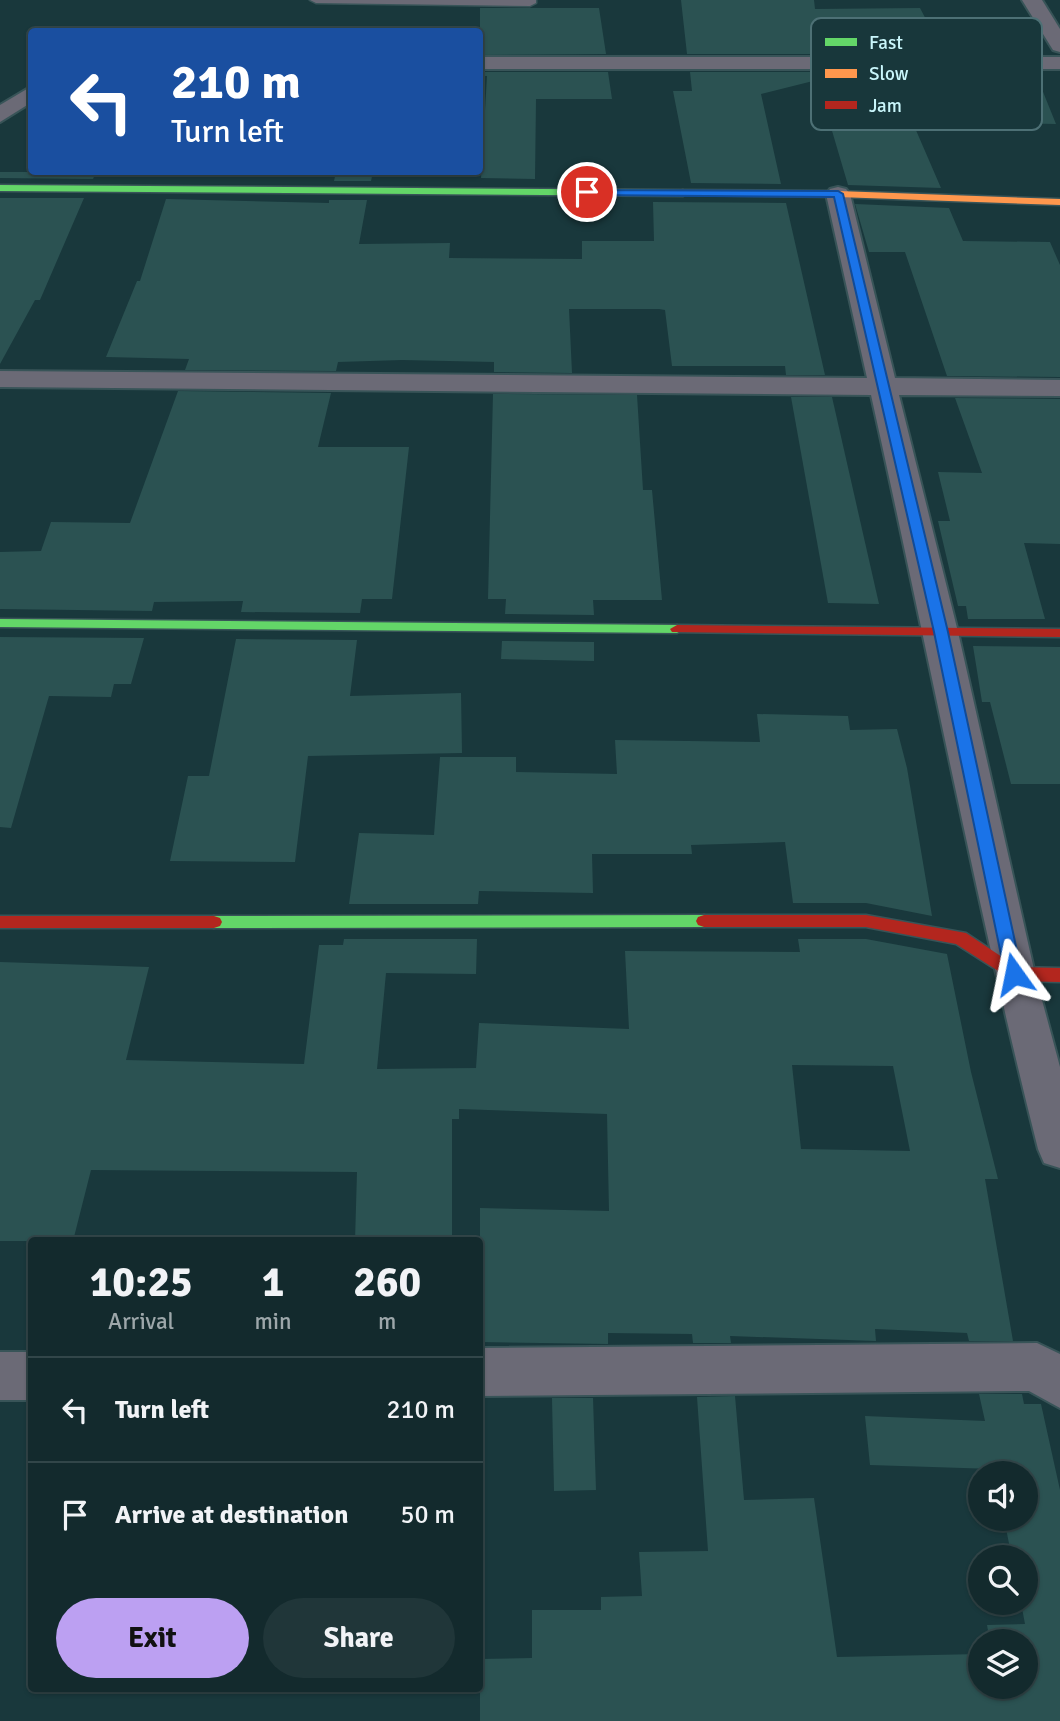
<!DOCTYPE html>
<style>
body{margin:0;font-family:Signika,sans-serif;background:#203639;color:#f1f3f6;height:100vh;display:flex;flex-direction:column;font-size:26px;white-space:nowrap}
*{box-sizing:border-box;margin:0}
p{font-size:23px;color:#9da7aa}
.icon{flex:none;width:38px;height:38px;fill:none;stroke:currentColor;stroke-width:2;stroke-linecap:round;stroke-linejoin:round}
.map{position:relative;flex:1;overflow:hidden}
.sheet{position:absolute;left:28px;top:1237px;width:455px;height:455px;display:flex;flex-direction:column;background:#132a2d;border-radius:7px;box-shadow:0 2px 5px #0004,0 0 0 2px #324649}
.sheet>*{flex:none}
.top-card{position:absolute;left:28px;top:28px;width:455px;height:147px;border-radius:7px;box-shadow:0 2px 5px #0004,0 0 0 2px #324649;background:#1a4fa0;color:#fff;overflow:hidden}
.buttons{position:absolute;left:968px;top:1461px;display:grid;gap:14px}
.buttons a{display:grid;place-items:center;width:70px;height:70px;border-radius:50%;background:#132a2d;box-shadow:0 2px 5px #0004,0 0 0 2px #324649;font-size:35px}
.pin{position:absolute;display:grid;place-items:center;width:60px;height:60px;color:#fff;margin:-30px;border:4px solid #fff;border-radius:50%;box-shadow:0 2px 7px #0007}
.me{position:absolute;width:77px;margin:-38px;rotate:348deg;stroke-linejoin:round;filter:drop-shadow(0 0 5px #0008)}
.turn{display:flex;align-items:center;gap:24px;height:147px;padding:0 28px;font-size:32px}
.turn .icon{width:91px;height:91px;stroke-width:2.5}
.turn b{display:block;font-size:49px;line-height:60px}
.eta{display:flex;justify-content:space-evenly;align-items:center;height:119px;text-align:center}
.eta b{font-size:42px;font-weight:700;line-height:49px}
.cta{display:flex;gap:14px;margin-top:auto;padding:14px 28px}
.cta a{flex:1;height:80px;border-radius:42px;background:#bca0f2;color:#111;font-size:28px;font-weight:700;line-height:80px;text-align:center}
.cta a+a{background:#203639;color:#f1f3f6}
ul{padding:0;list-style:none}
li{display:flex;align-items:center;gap:21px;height:105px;padding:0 28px;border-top:2px solid #324649}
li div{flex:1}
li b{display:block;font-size:26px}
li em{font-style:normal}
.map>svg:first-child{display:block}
.building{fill:#2b5252;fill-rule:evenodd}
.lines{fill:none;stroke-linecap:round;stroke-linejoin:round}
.lane-casing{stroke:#385458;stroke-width:3}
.street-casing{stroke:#385458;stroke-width:4}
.fast-casing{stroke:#385458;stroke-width:3}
.slow-casing{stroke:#385458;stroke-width:3}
.jam-casing{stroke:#385458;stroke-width:3}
.lane{fill:#6b6a76;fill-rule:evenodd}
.street{fill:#6b6a76;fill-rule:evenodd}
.fast{fill:#63d668;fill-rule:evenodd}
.slow{fill:#ff974d;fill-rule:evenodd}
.jam{fill:#b3261e;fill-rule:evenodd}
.route{fill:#1a73e8;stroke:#114b97;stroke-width:2}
.key{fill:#18373b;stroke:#4d7075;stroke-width:2}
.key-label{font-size:19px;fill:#c9f6fb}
</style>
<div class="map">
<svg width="1060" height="1721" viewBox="0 0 1060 1721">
<rect width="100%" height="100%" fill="#19383c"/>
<g class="building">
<path d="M681,0H814L815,9L920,8L931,29H1018L1028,54H687Z"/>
<path d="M480,8H599L606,54L480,55Z"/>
<path d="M480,72H608L612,99H536L535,179L481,178L487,76H480Z"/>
<path d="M690,72H1035L1056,124L912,121L941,188L848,185L817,80L761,94L781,184L691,183L673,91H692Z"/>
<path d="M0,172H96L93,179L0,178Z"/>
<path d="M336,172H373L371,181H334Z"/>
<path d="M0,198H84L40,300H35L0,364Z"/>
<path d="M166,199L329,203V200H367L359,244L450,243L449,258L582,259V241H654L653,202L786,203L825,375H786L785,366H672L665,310L659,309H569L572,373L494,372V362L402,360L338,362L336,371L185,370L189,359L106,357L137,281H140Z"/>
<path d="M855,204L949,208L963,241L1050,242L1060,265V377L947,376L905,252H869Z"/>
<path d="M178,391L331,393L318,447H409L392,599H362L360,613L241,612L243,601L154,602L152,611L0,609V552L41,551L51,522L130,523Z"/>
<path d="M493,394L637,395L643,490H652L662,600H593L594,615L505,614L506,599H488Z"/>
<path d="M791,397H832L879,604L828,603Z"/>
<path d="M955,398L1060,399V544L1024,543L1045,619H968L966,606H958L938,521H950L938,472L982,473Z"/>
<path d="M0,637L144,638L131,684H114L111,697L49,696L11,828L0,827Z"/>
<path d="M236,639L357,640L350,696L461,693L462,753L308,756L295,862L170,861L188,776H209Z"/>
<path d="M502,641L594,642V661L501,659Z"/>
<path d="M973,646L1060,647V784H1011L990,702H982Z"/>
<path d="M757,714L848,716L850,730L897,729L907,768L932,916L866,903H793L785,842L691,845L692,854H592L593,893L479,891L478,904H349L359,833L434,835L440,757H516V772L617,774L615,740L760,742Z"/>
<path d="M344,939H477L476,974L386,973L377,1069L476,1068L479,1023L629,1029L625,951L800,952L798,939H866L947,954L971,1072L998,1179H985L1013,1341H969L967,1333L875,1329L876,1341L730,1336L731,1343H693L692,1334L608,1333V1344L480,1342V1208L609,1211L607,1114L459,1109V1119H452V1241H355L357,1172L91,1170L73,1241H0V962L149,967L126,1060L304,1064L319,945H343ZM792,1065L893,1066L910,1151L801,1149Z"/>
<path d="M979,1394H1022L1024,1404H1041L1060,1490V1721H480V1659L532,1658V1610H601V1597L642,1596L639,1552L708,1551L697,1397L735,1396L744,1500L814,1498L837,1657L980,1654V1687H1026V1642H990L987,1625L1025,1624L1021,1603H1026V1558H1012L1004,1519H1026V1474H995L994,1469L870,1465L865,1416L985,1421Z"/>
<path d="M552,1398H593L596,1490L554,1491Z"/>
</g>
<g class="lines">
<g class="lane-casing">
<path id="lane" d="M310,0H536V3L530,6L316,3Z"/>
</g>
<g class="street-casing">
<g id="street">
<path d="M1022,0H1042L1060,29V52L1053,50Z"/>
<rect x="480" y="57" width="580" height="12"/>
<path d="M32,86V102L0,122V105Z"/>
<path d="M838,187L846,189L850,194L895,378L1060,380V396L899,395L958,632L1035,974L1060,1067V1168L1044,1163L1038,1149C975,899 927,646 871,395L0,387V371L867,378L826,194L830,189Z"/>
<path d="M1037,1343L1060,1354V1408L1029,1391L480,1396V1348Z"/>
<rect x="0" y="1352" width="32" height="48"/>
</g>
</g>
<g class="fast-casing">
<g id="fast">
<path d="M0,185L683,190L688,193L683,196L0,191Z"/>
<path d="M0,619L677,625L684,629L677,633L0,627Z"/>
<path d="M704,915L710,917L712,921L710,925L704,927L214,928L208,926L206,922L208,918L214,916Z"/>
</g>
</g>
<g class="slow-casing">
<path id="slow" d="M683,190L838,191L1060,199V205L838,197L680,195V191Z"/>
</g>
<g class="jam-casing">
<g id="jam">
<path d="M677,625L1060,629V637L672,632L670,629Z"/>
<path d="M704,915H866L966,933L1017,967L1060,968V982L1014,981L956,944L866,927H704L698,925L696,921L698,917Z"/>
<path d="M0,916H214L220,918L222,922L220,926L214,928H0Z"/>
</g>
</g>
<use href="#lane" class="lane"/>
<use href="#street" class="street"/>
<use href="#fast" class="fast"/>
<use href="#slow" class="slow"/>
<use href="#jam" class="jam"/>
</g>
<path class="route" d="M583,190L838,191L843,194L948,632L1022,974L1020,979L1014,981L1005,974L934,632L834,197L587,195Z"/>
<rect x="811" y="18" width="231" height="112" rx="10" class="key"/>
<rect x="825" y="38" width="32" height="8" fill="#63d668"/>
<rect x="825" y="69" width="32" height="9" fill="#ff974d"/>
<rect x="825" y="101" width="32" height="8" fill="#b3261e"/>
<g class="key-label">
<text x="869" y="49">Fast</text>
<text x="869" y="80">Slow</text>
<text x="869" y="112">Jam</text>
</g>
</svg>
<div class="buttons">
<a><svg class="icon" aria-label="sound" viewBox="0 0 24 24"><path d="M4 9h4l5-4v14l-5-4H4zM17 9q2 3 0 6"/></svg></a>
<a><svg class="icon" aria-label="search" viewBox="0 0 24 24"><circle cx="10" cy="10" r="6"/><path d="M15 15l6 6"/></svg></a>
<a><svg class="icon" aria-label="layers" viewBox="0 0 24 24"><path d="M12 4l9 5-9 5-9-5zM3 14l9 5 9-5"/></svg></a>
</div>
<div class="pin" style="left:587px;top:192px;background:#d93025"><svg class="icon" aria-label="arrive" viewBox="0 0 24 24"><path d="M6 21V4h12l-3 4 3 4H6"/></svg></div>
<svg class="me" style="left:1014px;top:974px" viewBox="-20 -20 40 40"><path d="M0-17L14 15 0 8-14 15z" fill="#1a73e8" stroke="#fff" stroke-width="4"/></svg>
<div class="top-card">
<div class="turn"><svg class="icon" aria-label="left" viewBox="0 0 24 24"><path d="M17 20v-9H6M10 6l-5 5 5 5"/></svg><div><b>210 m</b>Turn left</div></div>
</div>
<section class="sheet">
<div class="eta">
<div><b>10:25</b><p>Arrival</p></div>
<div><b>1</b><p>min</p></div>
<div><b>260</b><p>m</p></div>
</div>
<ul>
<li><svg class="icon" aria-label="left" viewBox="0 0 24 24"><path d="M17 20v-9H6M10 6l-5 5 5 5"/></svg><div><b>Turn left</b></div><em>210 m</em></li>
<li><svg class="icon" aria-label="arrive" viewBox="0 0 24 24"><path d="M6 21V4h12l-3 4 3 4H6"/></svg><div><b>Arrive at destination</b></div><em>50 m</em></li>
</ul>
<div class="cta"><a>Exit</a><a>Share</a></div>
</section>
</div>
